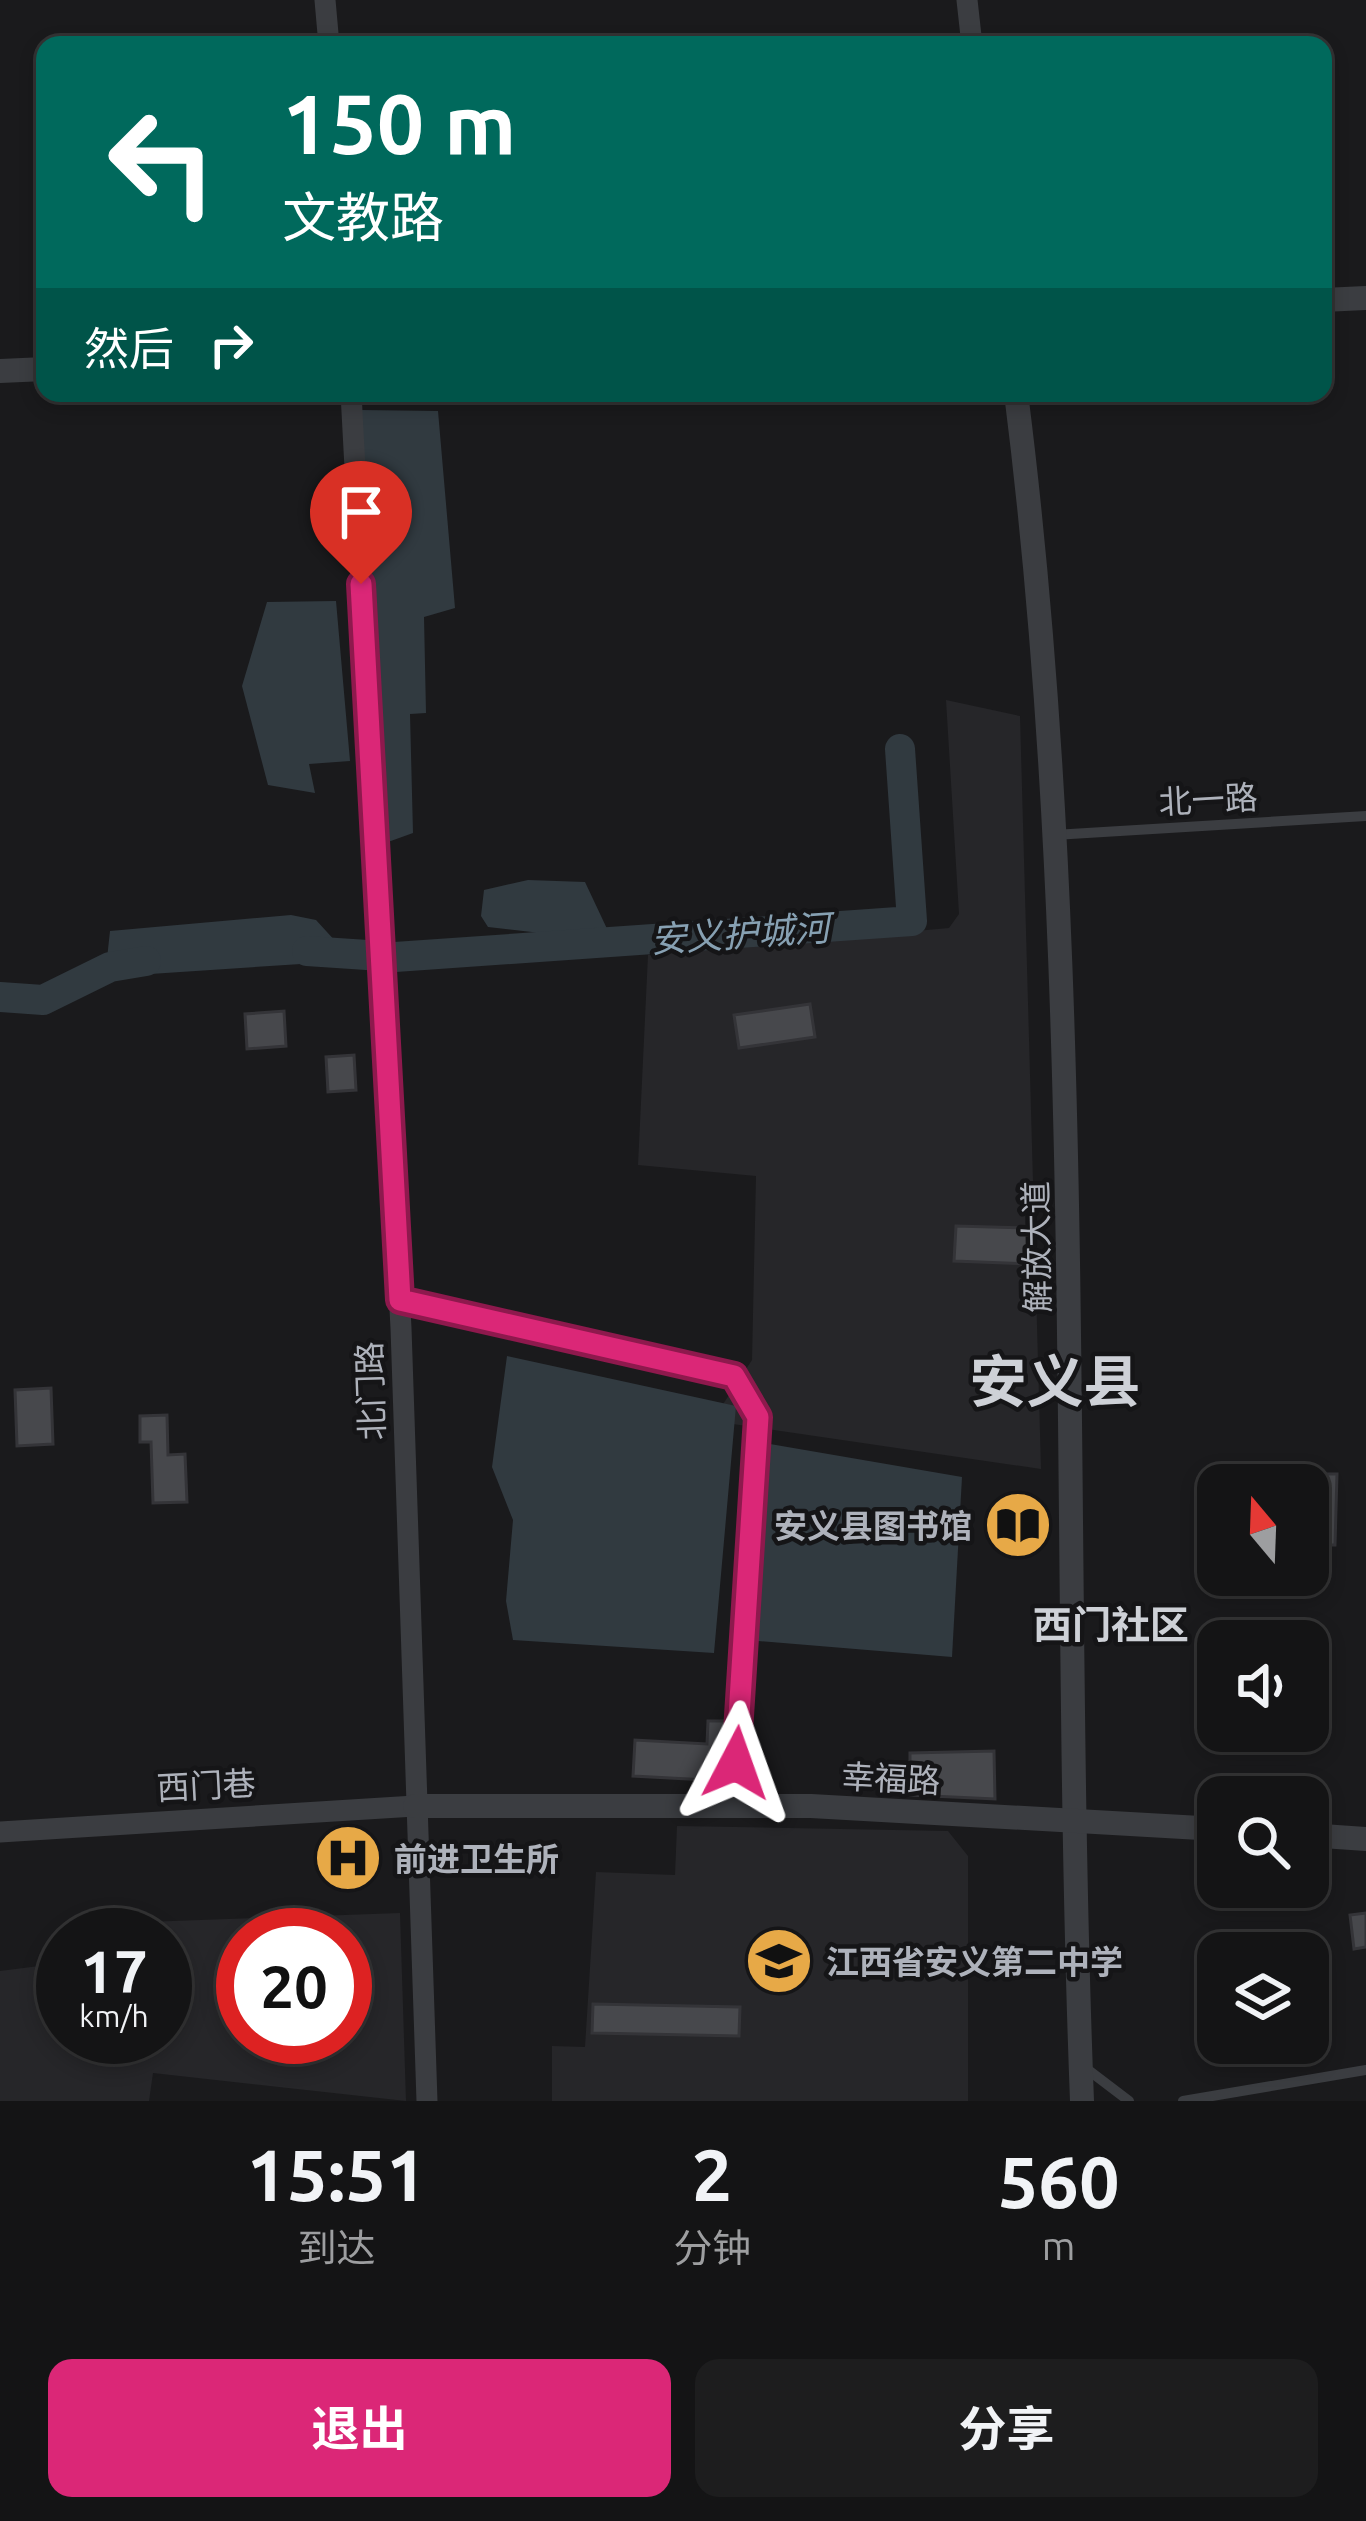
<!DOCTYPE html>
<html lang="zh">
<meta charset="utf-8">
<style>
body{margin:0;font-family:Ubuntu,"Noto Sans SC",sans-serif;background:#1d1d1e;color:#f1f3f6;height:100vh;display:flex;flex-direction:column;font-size:45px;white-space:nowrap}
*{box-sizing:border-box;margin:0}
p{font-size:39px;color:#9d9ea0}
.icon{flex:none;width:66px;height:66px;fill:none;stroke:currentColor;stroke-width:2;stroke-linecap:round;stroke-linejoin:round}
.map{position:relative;height:2101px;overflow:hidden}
.sheet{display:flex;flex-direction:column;background:#141415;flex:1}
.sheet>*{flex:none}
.banner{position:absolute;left:36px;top:36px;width:1296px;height:366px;border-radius:24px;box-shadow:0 6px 18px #0003,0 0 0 3px #333334;background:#00695c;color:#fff;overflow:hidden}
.needle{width:78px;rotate:341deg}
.tools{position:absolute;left:1197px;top:1464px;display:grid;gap:24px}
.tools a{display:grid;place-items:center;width:132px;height:132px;border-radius:24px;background:#141415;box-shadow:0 6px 18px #0003,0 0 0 3px #333334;font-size:60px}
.speed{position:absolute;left:36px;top:1908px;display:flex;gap:24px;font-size:60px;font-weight:700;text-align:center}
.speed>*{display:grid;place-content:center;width:156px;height:156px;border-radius:50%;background:#141415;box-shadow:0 6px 18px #0003,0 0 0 3px #333334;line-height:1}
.speed small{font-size:30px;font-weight:400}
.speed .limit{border:18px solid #d22;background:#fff;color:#111}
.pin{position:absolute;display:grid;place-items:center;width:102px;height:102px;color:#fff;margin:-123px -51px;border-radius:50% 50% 50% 0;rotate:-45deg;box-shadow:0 0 12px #0007}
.pin .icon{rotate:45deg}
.me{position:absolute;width:132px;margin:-66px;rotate:4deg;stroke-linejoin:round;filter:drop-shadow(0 0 9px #0008)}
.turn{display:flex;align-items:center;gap:42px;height:252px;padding:0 48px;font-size:54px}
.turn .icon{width:156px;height:156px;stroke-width:2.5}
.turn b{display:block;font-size:84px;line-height:102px}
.then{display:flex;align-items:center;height:114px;padding:0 48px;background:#0003;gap:24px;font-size:45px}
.eta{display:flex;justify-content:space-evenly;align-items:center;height:204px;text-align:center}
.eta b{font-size:72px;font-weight:700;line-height:84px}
.button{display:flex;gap:24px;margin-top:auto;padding:24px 48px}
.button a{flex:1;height:138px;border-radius:24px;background:#db2777;color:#fff;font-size:48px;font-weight:700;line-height:138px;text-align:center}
.button a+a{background:#1d1d1e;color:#f1f3f6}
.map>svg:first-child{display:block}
.built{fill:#262629;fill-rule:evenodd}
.water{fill:#313a40}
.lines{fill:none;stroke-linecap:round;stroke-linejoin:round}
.river{stroke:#313a40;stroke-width:30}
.building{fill:#47484c;stroke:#343438;stroke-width:3}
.service{stroke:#3b3d41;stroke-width:10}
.minor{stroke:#3b3d41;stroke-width:21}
.tertiary{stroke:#3b3d41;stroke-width:24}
.route-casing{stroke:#8e194d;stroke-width:30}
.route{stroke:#db2777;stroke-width:21}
.labels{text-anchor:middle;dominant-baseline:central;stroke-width:9;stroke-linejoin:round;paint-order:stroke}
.street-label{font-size:33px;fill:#aeb2bb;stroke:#151517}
.poi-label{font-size:33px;font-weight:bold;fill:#aeb2bb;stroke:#151517;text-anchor:start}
.water-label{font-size:36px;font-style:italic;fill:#87a1b3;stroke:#151517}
.quarter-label{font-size:39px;font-weight:bold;fill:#ced1d7;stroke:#151517}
.town-label{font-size:57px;font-weight:bold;fill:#ced1d7;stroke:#151517}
</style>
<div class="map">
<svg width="1366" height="2101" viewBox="0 0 1366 2101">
<rect width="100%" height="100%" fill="#1a1a1c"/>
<g class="built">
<path d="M946,700L1020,716L1041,1469L712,1421L752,1360L756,1176L638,1165L648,955L949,928L959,914Z"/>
<path d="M677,1826L948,1831L968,1856V2101H552V2046L585,2047L596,1872L675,1875Z"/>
<path d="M400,1913L406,2101L153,2073L149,2101H0V1971L55,1964L61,1925ZM63,1935H165V2037H63ZM243,1935H345V2037H243Z"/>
</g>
<g class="water">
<path d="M361,410L438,411L455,608L424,617L426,713L410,714L413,833L388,842L385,857Z"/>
<path d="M336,601L350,761L309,764L315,793L268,785L242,686L267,602Z"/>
<path d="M528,880L585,882L609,933C566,939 530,931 488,927L481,916L484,890Z"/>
<path d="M291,915L316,920L359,967L301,964L105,977L110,931Z"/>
<path d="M507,1356L736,1406L714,1653L513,1640L506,1601L513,1520L492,1467Z"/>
<path d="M770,1444L962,1477L952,1657L758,1641Z"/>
</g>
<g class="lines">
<g class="river">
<path d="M307,951L367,955"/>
<path d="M395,957L912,921L900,749"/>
<path d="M0,997L43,1000L110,967L146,961"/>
</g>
</g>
<g class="building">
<path d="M810,1004L815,1037L739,1048L734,1015Z"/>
<path d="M284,1011L286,1046L247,1049L245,1014Z"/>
<path d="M354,1055L356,1090L328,1092L326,1057Z"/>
<path d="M956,1226L1030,1228L1029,1264L954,1261Z"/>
<path d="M51,1388L53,1444L17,1446L15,1390Z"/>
<path d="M167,1415L168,1455L185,1454L187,1502L153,1503L151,1442H140V1416Z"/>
<path d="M1308,1474H1337L1335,1545H1308Z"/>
<path d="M708,1721H729L724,1787H706V1780L633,1776L635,1740L707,1744Z"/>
<path d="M994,1751L995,1799L910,1795V1753Z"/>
<path d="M1366,1913V1947L1354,1949L1350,1915Z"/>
<path d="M593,2004L740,2007L739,2036L592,2033Z"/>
</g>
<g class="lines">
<g class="service">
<path d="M1054,835L1366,816"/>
<path d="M400,1299L734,1376L758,1417L733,1803"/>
<path d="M1083,2066L1129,2101"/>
<path d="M1183,2101L1366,2070"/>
</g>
<g class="minor">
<path d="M325,0L329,45"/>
<path d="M967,0L972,45"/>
<path d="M351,393L401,1328L427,2101"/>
<path d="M0,1832L415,1806"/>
</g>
<g class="tertiary">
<path d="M1323,300L1366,298"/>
<path d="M0,371L45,369"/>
<path d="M1016,393C1088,960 1060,1532 1082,2101"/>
<path d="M415,1806H811L1218,1829"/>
<path d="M1308,1835L1366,1839"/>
</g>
</g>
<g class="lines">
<g class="route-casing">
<path id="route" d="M361,584L400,1300L734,1376L758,1417L736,1763"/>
</g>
<use href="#route" class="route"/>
</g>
<defs>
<g id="library-disc" transform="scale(3.45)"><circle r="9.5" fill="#e7a947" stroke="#151517"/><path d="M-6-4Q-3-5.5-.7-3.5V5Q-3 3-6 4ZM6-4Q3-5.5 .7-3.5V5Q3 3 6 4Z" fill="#111"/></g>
<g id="hospital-disc" transform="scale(3.45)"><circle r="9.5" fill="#e7a947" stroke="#151517"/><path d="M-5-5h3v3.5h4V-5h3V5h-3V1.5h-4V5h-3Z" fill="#111"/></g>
<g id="school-disc" transform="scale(3.45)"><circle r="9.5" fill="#e7a947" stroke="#151517"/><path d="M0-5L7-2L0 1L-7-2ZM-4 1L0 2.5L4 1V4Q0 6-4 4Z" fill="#111"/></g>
</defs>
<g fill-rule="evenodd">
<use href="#library-disc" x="1018" y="1525"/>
<use href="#hospital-disc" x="348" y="1858"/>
<use href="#school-disc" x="779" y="1961"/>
</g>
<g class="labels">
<g class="street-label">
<text transform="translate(1208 799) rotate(-3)">北一路</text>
<text transform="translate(1036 1247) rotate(-91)">解放大道</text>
<text transform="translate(370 1391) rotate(-92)">北门路</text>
<text transform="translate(891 1778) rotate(3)">幸福路</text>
<text transform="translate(206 1785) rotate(-3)">西门巷</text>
</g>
<g class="poi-label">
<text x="972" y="1525" text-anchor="end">安义县图书馆</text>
<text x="394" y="1858">前进卫生所</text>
<text x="826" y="1961">江西省安义第二中学</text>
</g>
<g class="water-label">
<text transform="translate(740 933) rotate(-4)">安义护城河</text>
</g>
<g class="quarter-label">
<text x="1111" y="1624">西门社区</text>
</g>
<g class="town-label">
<text x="1055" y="1381">安义县</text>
</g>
</g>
</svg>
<div class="tools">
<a><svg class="needle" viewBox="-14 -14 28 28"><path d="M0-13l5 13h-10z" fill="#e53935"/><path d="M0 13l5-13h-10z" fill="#9d9ea0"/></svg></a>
<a><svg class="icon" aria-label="sound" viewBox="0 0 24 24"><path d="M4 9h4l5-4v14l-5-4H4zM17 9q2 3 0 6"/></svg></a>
<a><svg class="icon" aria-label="search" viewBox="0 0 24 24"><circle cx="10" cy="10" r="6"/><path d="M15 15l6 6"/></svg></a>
<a><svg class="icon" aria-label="layers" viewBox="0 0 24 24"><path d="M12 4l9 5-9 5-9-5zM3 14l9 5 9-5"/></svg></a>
</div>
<div class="speed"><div>17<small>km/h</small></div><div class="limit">20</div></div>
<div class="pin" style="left:361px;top:584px;background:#d93025"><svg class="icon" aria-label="arrive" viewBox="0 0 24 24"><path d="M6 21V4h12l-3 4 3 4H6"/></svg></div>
<svg class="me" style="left:736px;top:1763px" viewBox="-20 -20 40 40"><path d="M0-17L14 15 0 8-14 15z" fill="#db2777" stroke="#fff" stroke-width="4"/></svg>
<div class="banner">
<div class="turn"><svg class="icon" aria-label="left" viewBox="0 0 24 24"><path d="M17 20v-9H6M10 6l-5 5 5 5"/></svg><div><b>150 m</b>文教路</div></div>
<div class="then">然后<svg class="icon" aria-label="right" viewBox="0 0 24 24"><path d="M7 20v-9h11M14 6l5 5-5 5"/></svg></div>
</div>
</div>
<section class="sheet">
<div class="eta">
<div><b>15:51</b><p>到达</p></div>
<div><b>2</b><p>分钟</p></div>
<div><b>560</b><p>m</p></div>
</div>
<div class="button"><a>退出</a><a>分享</a></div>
</section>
